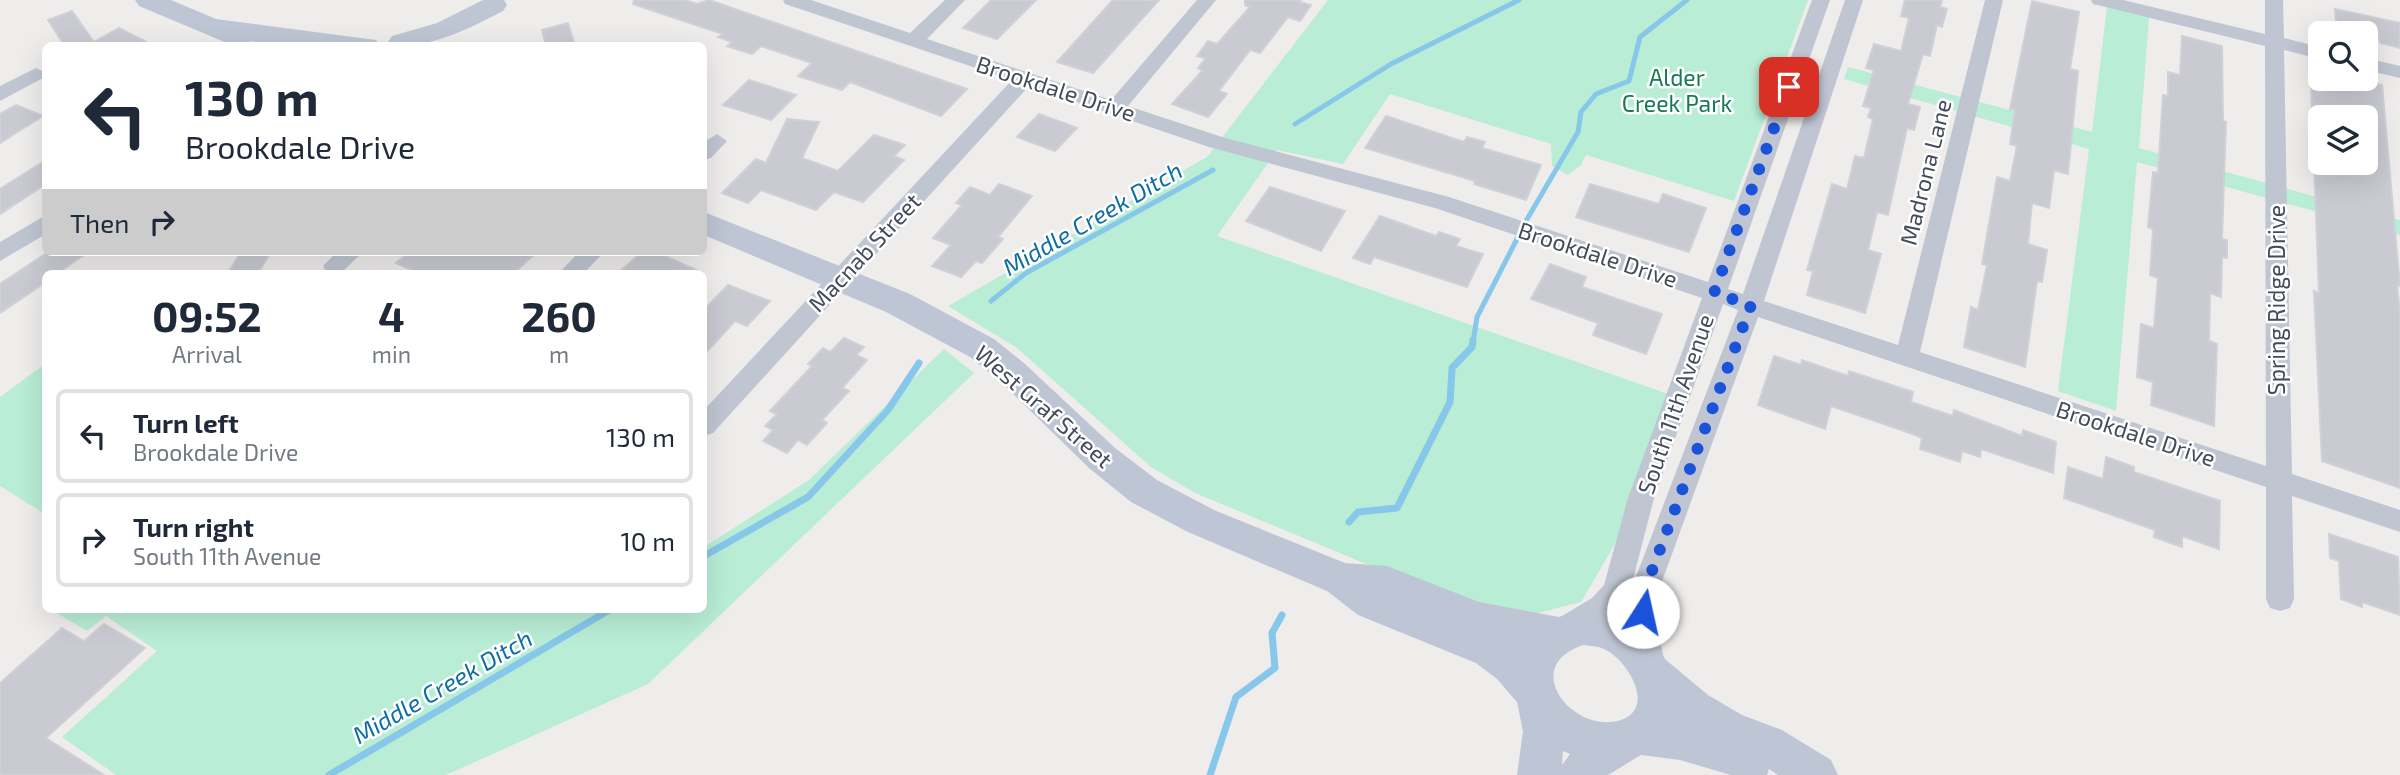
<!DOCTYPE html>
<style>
body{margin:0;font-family:"Exo 2",sans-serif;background:#f2f2f3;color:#1f2937;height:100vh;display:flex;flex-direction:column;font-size:26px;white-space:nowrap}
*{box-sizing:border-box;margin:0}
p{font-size:23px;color:#747a83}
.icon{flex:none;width:38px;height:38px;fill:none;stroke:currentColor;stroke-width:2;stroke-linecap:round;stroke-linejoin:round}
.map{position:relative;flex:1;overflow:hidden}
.drawer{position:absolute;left:42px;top:270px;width:665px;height:343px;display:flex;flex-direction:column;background:#fff;border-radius:10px;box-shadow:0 7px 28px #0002}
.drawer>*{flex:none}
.top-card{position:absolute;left:42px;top:42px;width:665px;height:214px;border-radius:10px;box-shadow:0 7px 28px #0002;background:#fff;color:#1f2937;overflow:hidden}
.controls{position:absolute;left:2308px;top:21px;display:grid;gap:14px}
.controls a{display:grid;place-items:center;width:70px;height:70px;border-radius:10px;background:#fff;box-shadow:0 7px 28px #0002;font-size:35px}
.pin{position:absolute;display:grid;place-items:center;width:60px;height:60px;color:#fff;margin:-30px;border-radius:14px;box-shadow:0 4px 10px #0006}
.me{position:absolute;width:77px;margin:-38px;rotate:10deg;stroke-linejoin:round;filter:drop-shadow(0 0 5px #0008)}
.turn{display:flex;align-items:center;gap:24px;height:147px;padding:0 28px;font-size:32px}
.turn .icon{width:91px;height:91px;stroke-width:2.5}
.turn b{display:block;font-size:49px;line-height:60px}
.then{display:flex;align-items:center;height:66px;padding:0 28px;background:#0003;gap:14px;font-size:26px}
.eta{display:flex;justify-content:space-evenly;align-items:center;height:119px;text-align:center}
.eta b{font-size:42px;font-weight:700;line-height:49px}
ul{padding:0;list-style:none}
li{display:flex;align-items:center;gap:21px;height:94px;margin:0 14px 10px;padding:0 14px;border:4px solid #e0e1e3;border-radius:10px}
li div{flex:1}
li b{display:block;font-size:26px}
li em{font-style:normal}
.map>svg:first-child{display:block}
.green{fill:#b9edd5}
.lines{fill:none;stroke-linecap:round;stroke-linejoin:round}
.stream-far1{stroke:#87c7ea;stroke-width:5}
.stream{stroke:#87c7ea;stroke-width:7}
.building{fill:#c9cad2;stroke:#d0d1d8;stroke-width:2}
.street{fill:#bfc6d2;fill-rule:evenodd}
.secondary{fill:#bec6d5;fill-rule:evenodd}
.route{stroke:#1b52da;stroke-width:12;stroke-dasharray:0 21.6}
.labels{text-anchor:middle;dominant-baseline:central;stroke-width:5;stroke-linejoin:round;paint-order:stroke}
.park-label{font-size:23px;fill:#177956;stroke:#fff}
.street-label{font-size:23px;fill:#454c59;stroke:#fff}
.water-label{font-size:24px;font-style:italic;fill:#0e6ea3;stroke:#fff}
</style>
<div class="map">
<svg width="2400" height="775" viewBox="0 0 2400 775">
<rect width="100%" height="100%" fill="#efecec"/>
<g class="green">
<path d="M1328,0H1808L1734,201L1586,155L1581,165L1568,175L1552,166L1551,144L1390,94L1343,164L1277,150L1217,236L1668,394L1615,544L1581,602L1523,617L1477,610L1195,493L1151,467L1017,348L948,306L1207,157Z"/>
<path d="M2107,7L2149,17L2139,148L2400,220V235L2137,162L2116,411L2058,391L2089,149L1844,79L1848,67L2092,132Z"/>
<path d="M944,349L974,373L648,684L446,775H116L62,737L157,651L106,616L87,631L50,609H704V547L809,480Z"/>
<path d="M45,364V514L0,486V397Z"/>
</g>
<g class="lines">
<g class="stream-far1">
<path d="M1295,124L1391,64L1519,0"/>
<path d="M1526,221L1578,132L1581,112L1596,94L1629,81L1640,37L1687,0"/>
<path d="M991,301L1026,273L1213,170"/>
<path d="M1473,342L1477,317L1518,237"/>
</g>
<g class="stream">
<path d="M1349,522L1358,512L1397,508L1450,402L1452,368L1472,347L1473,340"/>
<path d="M704,556L808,497L888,410L919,363"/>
<path d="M329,775L611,609"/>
<path d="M1210,775L1236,697L1275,668L1272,633L1282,615"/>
</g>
</g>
<g class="building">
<path d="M634,0H685L697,4L709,0L967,89L941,116L850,82L842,90L798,76L812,63L761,46L752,54L727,46L732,42L718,37L723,34L633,4Z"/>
<path d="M991,0H1036L997,39L963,28Z"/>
<path d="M1113,0H1159L1093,73L1057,62Z"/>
<path d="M1245,0H1301L1299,2L1311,5L1300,21L1288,17L1260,53L1250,50L1219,91L1227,94L1208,117L1172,104L1203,70L1198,68L1206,58L1197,56L1208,41L1217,44L1250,7L1245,5Z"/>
<path d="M1905,0H1942L1940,7L1947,9L1942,27L1937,25L1930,56L1923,54L1908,104L1920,107L1914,130L1907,128L1888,215L1877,212L1868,250L1881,254L1865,313L1807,295L1813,271L1807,270L1832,184L1847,189L1855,156L1864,158L1873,119L1868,117L1871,108L1863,106L1874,70L1866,68L1874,44L1901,51L1909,18L1901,16Z"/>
<path d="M2032,1L2079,12L2070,69L2078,71L2068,174L2054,170L2049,208L2032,203L2028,244L2047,250L2042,282L2037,281L2025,367L1964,347L1971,307L1978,310L1987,265L1982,264L1997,177L2010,181L2017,146L2010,144L2015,110L2010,109Z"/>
<path d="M2335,9L2400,23V48L2380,43L2378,33H2337Z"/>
<path d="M72,11L94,42L119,28L154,46H65L48,20Z"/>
<path d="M568,23L575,46H546L542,30Z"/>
<path d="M2182,36L2222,46L2223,121L2226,122L2222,239L2227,240V258L2222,257L2221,297L2210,293L2209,341L2217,344L2214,426L2151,405L2153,382L2137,377L2141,324L2154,328L2158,278L2150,275L2153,229L2148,227L2153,172L2158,173L2163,95L2168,96V72L2180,75Z"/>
<path d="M2311,79H2357L2382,85L2400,286L2397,285L2400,314V488L2322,461L2314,291L2319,293L2314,163H2366V117H2312Z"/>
<path d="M749,80L796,95L771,120L723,105Z"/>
<path d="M16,105L43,116L0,143V114Z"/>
<path d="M1039,114L1077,128L1055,151L1017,137Z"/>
<path d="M1386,116L1464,142L1467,137L1485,142L1482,148L1541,165L1526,200L1474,184L1475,181L1365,148Z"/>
<path d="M787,119L819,122L802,158L838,171L874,135L905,145L894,156L904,160L863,202L834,192L816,210L761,190L748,203L722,193L756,159L766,163Z"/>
<path d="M46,160V184L0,214V189Z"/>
<path d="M999,184L1032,196L998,237L1003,239L982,263L976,261L961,277L932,266L951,245L933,238L962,205L956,203L970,187L990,195Z"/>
<path d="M1590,184L1659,204L1663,194L1706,208L1689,252L1576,217Z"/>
<path d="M1270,187L1345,211L1321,251L1246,221Z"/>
<path d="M1380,216L1436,236L1439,232L1460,239L1456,246L1483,254L1467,287L1374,257L1370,264L1353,258Z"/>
<path d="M48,252H88L58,273H46V282L0,313V284Z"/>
<path d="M241,252H271L258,273H228Z"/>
<path d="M409,252H537L514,273H418L396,263Z"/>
<path d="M642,252H656L703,273H618Z"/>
<path d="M1550,264L1586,277L1582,287L1662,314L1646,354L1593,335L1598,323L1531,299Z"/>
<path d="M728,285L770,301L747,326L735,321L704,355V310Z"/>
<path d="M844,338L864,347L856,355L867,360L842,388L849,391L822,420L827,423L807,445L798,440L787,453L763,441L773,430L765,426L777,414L770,411L812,366L808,364L823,348L830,352Z"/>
<path d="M1774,356L1801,365L1802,360L1848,376L1849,371L1913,392L1911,402L1953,416L1954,410L2022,436L2023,430L2056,442L2053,473L1981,449L1980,457L1962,451L1960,462L1920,449L1922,438L1913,434L1831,406L1825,429L1758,405Z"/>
<path d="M2106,457L2134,467V472L2220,501L2219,549L2182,536V547L2154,537L2155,530L2064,498L2068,467L2103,479Z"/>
<path d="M2329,534L2398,557L2400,615L2362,602V607L2341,599L2339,561L2330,558Z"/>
<path d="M104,624L145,648L46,738L104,775H0V683L62,628L84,641Z"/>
</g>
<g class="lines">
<g class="street">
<path d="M783,0H811L910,33L945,0H965L927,39L1111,100L1197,0H1216L1128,106L1222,137L1449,197L1708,282L1812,0H1830L1728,289L1743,294L1845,0H1863L1764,301L1898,345L1985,0H2003L1920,352L2266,466L2265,46L2093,4L2091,0H2123L2265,34V0H2283L2284,38L2320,47V59L2284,50L2292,474L2400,510V532L2292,496L2294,599L2290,608L2280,611L2270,608L2266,599V487L1758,317L1660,587L1656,620L1665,664L1661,673L1651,677L1641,673C1628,645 1628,616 1632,587L1738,310L1723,304L1654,498L1630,591L1612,616L1567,641L1557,637L1553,628L1557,619L1592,598L1604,585L1628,498L1702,298L1435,208L1209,147L1029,86L713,433L704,436V410L1012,80L785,4Z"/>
<path d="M2366,58L2400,66V78L2366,70Z"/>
<path d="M36,68L46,73L43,78L0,101V86Z"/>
<path d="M717,134L727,141L711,158L704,160V142Z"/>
<path d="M46,215V234L0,261V242Z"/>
<path d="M337,252H363L342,272H326L323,266Z"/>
<path d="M579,252H604L584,273H559Z"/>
</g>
<g class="secondary">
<path d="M135,0H171L216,19L376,40L380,46H281L250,41L248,44L234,46L139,6Z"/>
<path d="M483,0H504L507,5L503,11C464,31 436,46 391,46L388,42L392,36L437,23Z"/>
<path d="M704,212L910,294L994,339L1025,364L1115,448L1157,480L1214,510L1345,563L1387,566L1479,602L1559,617L1583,609L1633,623L1649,636L1666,660L1708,695L1742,715L1782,730L1831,760L1838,775H1778L1769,769L1767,775H1731L1680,760L1641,755L1608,775H1517L1523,731L1517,702L1497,679L1476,663L1358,615L1327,591L1188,532L1131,502L1089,468L1001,382L970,357L886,312L704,235ZM1583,645C1590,646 1598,646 1604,649C1627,659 1657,708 1621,720C1574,735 1518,667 1583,645ZM1563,751L1570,754L1562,765Z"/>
</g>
</g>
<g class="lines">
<path class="route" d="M1643,612L1646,587L1751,305L1714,293L1789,87"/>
</g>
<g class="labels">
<g class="park-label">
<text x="1677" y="77">Alder<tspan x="1677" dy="26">Creek Park</tspan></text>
</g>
<g class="street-label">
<text transform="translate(1056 88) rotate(18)">Brookdale Drive</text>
<text transform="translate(1925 172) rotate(-76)">Madrona Lane</text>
<text transform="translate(864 252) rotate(-47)">Macnab Street</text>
<text transform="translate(1598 254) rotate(18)">Brookdale Drive</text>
<text transform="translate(2276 300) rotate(-90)">Spring Ridge Drive</text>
<text transform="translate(1675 404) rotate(-71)">South 11th Avenue</text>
<text transform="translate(1044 406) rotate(41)">West Graf Street</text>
<text transform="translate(2136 433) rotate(18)">Brookdale Drive</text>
</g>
<g class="water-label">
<text transform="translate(1092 218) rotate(-30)">Middle Creek Ditch</text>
<text transform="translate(442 686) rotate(-30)">Middle Creek Ditch</text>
</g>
</g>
</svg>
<div class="controls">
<a><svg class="icon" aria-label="search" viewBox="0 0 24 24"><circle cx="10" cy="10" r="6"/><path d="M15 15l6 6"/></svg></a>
<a><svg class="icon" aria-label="layers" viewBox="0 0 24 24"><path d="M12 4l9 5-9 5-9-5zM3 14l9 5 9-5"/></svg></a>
</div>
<div class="pin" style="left:1789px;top:87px;background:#d93025"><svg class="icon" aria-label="arrive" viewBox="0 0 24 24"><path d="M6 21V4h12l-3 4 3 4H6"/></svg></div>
<svg class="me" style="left:1643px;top:612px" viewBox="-20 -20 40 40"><circle r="19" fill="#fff"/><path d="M0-13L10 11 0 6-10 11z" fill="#1b52da"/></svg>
<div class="top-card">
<div class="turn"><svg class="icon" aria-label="left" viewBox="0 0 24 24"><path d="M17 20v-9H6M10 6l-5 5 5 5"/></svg><div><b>130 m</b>Brookdale Drive</div></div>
<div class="then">Then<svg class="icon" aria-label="right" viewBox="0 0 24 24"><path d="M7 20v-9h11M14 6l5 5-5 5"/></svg></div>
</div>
<section class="drawer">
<div class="eta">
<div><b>09:52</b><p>Arrival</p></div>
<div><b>4</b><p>min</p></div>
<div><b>260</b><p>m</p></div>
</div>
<ul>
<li><svg class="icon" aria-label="left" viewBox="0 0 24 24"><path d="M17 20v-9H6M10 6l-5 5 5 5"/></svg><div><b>Turn left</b><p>Brookdale Drive</p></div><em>130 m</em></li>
<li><svg class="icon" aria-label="right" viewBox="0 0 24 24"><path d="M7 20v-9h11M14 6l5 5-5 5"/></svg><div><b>Turn right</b><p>South 11th Avenue</p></div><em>10 m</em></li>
</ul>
</section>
</div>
